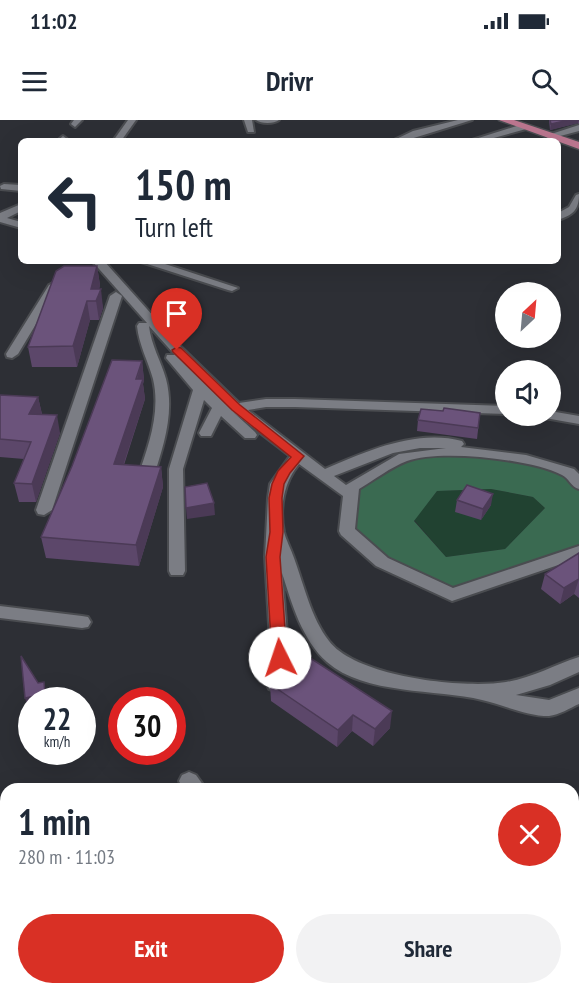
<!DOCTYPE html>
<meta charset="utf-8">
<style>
body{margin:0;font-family:"PT Sans Narrow",sans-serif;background:#f2f2f3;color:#1f2937;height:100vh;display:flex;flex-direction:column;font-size:22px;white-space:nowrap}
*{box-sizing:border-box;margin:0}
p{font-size:20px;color:#747a83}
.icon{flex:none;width:33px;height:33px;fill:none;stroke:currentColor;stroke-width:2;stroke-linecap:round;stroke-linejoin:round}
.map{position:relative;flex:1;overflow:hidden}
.side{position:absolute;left:0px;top:663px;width:579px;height:212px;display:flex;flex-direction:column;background:#fff;border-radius:18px 18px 0 0;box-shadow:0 6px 24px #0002}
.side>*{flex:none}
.top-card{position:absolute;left:18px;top:18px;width:543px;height:126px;border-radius:9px;box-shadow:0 6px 24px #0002;background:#fff;color:#1f2937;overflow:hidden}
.needle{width:39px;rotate:26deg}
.tools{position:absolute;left:495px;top:162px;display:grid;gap:12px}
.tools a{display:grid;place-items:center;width:66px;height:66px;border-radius:50%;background:#fff;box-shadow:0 6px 24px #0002;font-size:30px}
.speed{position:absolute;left:18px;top:567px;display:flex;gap:12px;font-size:30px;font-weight:700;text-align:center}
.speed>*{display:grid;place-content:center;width:78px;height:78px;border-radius:50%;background:#fff;box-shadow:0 6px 24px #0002;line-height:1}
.speed small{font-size:15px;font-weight:400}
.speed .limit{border:9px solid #d22;background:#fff;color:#111}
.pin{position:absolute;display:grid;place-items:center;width:51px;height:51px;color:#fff;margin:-62px -26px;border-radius:50% 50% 50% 0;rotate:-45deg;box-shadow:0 0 6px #0007}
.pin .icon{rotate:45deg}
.me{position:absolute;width:66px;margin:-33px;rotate:356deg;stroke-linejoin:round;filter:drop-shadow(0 0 4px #0008)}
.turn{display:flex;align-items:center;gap:21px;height:126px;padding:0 18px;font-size:27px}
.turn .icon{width:78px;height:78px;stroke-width:2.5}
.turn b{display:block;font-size:42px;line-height:51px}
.round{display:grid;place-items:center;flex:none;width:63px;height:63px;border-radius:32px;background:#f2f2f3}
.head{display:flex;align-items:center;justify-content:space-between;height:102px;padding:0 18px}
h1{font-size:36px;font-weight:600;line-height:45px}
.button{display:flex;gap:12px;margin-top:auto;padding:12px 18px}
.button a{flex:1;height:69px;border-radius:36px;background:#d93025;color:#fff;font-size:24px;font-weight:600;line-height:69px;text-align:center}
.button a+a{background:#f2f2f3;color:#1f2937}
.status{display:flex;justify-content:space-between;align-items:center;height:42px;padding:0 30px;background:#fff;direction:ltr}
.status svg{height:16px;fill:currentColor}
header{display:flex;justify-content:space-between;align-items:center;height:78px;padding:0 18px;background:#fff;font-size:27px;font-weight:600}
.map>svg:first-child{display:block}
.green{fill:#214231}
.forest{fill:#3a6a51;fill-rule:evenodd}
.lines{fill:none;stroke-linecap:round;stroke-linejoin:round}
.minor-casing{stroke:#4a4c50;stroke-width:4}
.major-casing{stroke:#4a4c50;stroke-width:3}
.minor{fill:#7b7d84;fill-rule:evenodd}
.major{fill:#bb768f;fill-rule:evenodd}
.wall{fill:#5c476a}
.shaded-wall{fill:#4b3a56}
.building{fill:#6b537b;stroke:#4b3a56;stroke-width:1.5}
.route{fill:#d93025;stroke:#8d1f18;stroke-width:1.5}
</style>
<div class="status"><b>11:02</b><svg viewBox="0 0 49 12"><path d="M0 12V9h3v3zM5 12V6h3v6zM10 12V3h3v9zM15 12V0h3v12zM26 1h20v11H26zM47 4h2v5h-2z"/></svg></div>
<header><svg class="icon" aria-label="menu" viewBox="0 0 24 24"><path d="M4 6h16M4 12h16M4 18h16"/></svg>Drivr<svg class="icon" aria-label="search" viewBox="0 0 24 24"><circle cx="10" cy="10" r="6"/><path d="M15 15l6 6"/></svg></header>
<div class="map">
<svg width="579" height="874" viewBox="0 0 579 874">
<rect width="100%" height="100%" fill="#2d2f35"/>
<path class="green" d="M491,369L533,377L545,388L505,429L446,437L414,400L437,371Z"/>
<path class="forest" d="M454,331L526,339L569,352L579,364V432L452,475L382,442L347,411L352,367L404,337ZM491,369L533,377L545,388L505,429L446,437L414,401L437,371Z"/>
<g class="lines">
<g class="minor-casing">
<g id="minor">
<path d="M74,0H82L75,7L71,4Z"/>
<path d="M128,0H136L121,21H113Z"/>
<path d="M244,0H252L254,12H248Z"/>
<path d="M256,0H279C274,4 261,4 256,0Z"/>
<path d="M458,0H472L404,21H392L413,11Z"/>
<path d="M523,4L527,7L526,9L483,21H469Z"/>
<path d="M579,5V11L549,19L545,16Z"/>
<path d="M63,16L67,19L66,21H57Z"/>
<path d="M4,64L21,65V71L1,69L0,66Z"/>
<path d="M579,74C579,90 573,95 558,100V93L569,87L576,75Z"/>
<path d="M21,84V91L7,98L21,102V108L0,102V93Z"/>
<path d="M92,141H104L181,227L239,283L266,279H295L506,286V294L295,287H266L248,290L325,349C367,331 416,309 462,321L464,324L461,327L526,335L574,349L579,354V369C571,367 569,358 562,355C531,339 440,329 407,341C391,347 374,360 359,369L355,409L388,438L453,468L579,426V438L452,481L376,446L341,415L339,411L343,376L299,344C284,362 279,388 284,412C286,420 291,429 294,438C304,465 311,498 329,521C356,557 464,569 506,562C532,558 554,545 579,537V552L550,565L516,575L549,580L579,568V584C570,588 559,595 549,596C526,596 504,585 482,580C437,569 364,575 327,542C302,520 292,484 282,453L289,538L283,569L276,571L269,569L267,564L271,538L265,437L268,378L270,364L290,336L233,292L255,312L257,315L255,318H245L221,296L211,316H201L199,313L212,288L204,280L183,349L185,451L183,455H171L169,451V349L193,270L166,238L167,235H175L149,206C151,225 161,241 166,259C175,293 163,327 153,359L145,364L140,362L137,359C148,327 161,293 153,259C148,241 139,225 137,206L139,203H147ZM420,328H446L399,334L346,365L334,356L393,333Z"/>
<path d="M138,141H156L238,168L232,171L228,170Z"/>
<path d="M59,160L65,163L57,169L18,234L12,238L7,237L6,234L49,165Z"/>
<path d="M116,172L122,176L52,390L44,395L38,394L36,390L110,176Z"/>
<path d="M550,291L579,296V304L545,298L543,296H550Z"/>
<path d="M0,486L82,496L88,497L91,502L88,507L82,508L0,498Z"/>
<path d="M189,652L196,655L206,669H183L179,661L182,655Z"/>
<path d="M6,753V774L0,777V755Z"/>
<path d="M117,868H145L143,874H115Z"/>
</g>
</g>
<g class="major-casing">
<path id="major" d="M499,0H514L579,22V29Z"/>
</g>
<use href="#minor" class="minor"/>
<use href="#major" class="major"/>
</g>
<g class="wall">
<path d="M549,0H579V4L578,3L550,10Z"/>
<path d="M97,146L100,165L99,169L103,188L99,200H90L77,247H32L28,227Z"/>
<path d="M142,241L144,260L143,264L145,279L124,345L161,347L163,367L139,446L46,438L41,417Z"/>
<path d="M0,275L38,277L42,294L60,313L36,382H19L14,363L24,339L0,337Z"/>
<path d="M443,291L480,293L477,319L417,311L418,300Z"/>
<path d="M457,380L491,385L481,400L455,392Z"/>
<path d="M579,433V478L574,474L560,484L541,469L545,454Z"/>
<path d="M270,564L390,608L373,626L352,611L337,627L271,581Z"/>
</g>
<g class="shaded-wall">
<path d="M569,0H579L578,3L550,10L551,4Z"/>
<path d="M97,146L100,165L96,181L91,169Z"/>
<path d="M101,169L103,188L99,200L96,181Z"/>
<path d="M87,181L90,200L77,247L73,226Z"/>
<path d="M142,241L144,260L143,264L145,279L117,364L114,344Z"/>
<path d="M38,277L42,295L29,294Z"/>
<path d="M57,295L60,313L36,382L32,364Z"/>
<path d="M161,347L163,367L139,446L136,425Z"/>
<path d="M493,374L491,385L481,400L483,389Z"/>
<path d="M214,383L215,395L187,399L186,388Z"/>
<path d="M579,459L574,474L560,484L564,468Z"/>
<path d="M44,562L46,580H32V583L27,584L25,578Z"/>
<path d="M392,591L390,608L373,626L375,609Z"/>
<path d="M353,595L352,611L337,627L338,610Z"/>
<path d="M3,822L6,828V831L0,834V823Z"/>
</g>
<g class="building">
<path d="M550,0H569L551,4Z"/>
<path d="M64,146H97L91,169H101L96,181H87L73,226L28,227L56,151Z"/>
<path d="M112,240L142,241L136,259H143L114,344L161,347L136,425L41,417L72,346Z"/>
<path d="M0,275L38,277L29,294L57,295L32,364L14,363L31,322L0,319Z"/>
<path d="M444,288L480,293L478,308L418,300L421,289L443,291Z"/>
<path d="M207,363L214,383L186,388L185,367Z"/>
<path d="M467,365L493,374L483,389L457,380Z"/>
<path d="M579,433V459L564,468L545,454Z"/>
<path d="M304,534L392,591L375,609L353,595L338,610L270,564Z"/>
<path d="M21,536L38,563L44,562L45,574L25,578Z"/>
<path d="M6,792V825L3,822L0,823V795Z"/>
</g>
<path class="route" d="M177,227L181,228L240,285L304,336L290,353L284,364L282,378L283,412L280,437L287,538L285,542H274L272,538L266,437L270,412L269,378L272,364L278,351L291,337L232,290L173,232L172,230Z"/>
</svg>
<div class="tools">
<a><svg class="needle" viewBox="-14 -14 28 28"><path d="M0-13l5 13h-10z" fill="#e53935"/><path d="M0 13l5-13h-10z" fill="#747a83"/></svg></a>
<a><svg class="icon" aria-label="sound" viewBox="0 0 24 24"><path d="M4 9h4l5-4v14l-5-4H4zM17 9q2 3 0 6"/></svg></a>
</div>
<div class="speed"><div>22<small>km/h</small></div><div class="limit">30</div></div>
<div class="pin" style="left:177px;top:230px;background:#d93025"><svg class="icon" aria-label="arrive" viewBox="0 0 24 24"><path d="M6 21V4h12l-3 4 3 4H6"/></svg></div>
<svg class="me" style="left:280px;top:538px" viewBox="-20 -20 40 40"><circle r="19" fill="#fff"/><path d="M0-13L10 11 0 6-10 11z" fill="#d93025"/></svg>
<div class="top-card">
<div class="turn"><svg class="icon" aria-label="left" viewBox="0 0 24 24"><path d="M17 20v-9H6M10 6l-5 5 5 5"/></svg><div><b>150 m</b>Turn left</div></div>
</div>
<section class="side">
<div class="head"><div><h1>1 min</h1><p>280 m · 11:03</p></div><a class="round" style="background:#d93025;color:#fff"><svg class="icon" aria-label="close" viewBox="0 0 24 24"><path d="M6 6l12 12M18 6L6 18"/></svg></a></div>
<div class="button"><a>Exit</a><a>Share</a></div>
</section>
</div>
